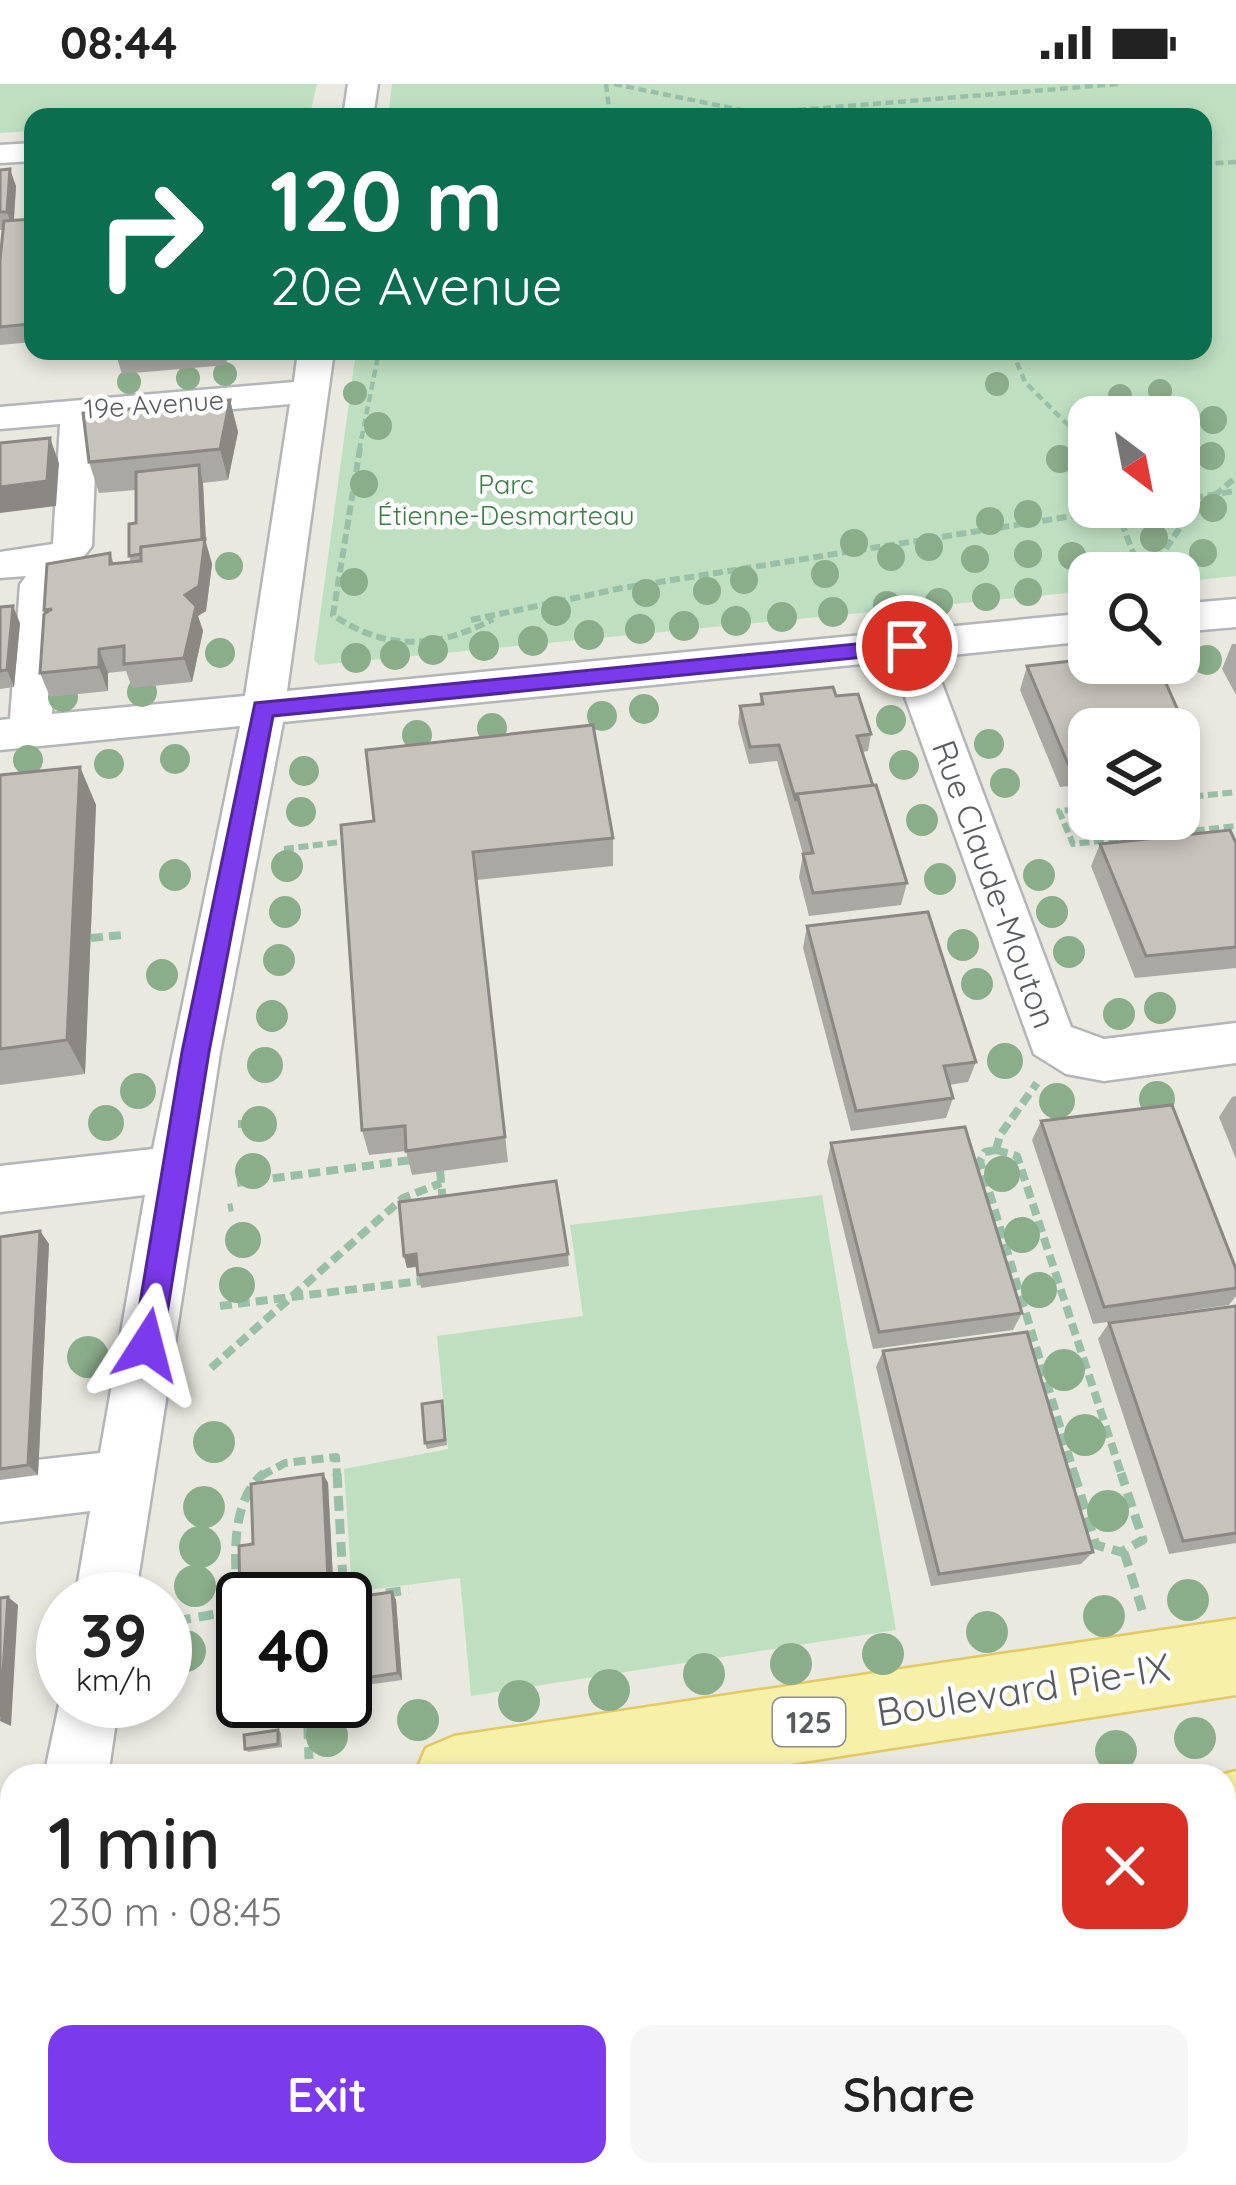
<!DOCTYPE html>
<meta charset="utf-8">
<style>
body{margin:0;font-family:Quicksand,sans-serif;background:#f6f6f6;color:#222;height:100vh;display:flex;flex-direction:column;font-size:45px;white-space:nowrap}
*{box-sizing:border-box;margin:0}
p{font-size:39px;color:#767676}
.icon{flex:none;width:66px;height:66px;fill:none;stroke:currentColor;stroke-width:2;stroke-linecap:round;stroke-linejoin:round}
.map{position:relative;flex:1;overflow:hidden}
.sheet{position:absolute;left:0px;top:1680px;width:1236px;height:423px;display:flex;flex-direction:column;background:#fff;border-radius:36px 36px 0 0;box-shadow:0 6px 18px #0003}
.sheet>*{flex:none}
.guide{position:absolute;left:24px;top:24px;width:1188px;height:252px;border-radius:24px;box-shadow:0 6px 18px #0003;background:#0b6e4f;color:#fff;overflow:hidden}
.needle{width:78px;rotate:148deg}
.buttons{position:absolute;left:1068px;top:312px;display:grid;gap:24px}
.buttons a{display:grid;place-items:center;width:132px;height:132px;border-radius:24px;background:#fff;box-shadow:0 6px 18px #0003;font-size:60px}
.speed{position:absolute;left:36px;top:1488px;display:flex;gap:24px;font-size:60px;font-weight:700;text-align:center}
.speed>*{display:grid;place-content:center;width:156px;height:156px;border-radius:50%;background:#fff;box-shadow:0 6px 18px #0003;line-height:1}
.speed small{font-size:30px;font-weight:400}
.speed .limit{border:6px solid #111;border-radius:18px;background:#fff;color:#111}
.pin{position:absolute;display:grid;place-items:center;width:102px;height:102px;color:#fff;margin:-51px;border:6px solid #fff;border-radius:50%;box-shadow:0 3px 12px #0007}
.me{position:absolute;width:132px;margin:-66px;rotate:9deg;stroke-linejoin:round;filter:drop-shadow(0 0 9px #0008)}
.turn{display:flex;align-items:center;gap:42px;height:252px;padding:0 48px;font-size:54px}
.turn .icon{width:156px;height:156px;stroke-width:2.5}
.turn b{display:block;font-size:84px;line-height:102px}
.round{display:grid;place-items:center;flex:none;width:126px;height:126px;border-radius:24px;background:#f6f6f6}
.head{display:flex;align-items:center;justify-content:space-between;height:204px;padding:0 48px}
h1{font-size:72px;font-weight:600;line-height:90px}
.cta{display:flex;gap:24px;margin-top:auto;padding:24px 48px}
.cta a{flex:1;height:138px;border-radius:24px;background:#7c3aed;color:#fff;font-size:48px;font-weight:600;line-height:138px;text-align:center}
.cta a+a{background:#f6f6f6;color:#222}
.status{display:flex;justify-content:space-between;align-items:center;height:84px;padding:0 60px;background:#fff;direction:ltr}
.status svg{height:33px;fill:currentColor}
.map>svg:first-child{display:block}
.green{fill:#bee0c1;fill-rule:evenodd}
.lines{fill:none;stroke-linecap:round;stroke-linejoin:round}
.minor-casing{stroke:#b3b5b9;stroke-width:5}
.major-casing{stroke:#e2c961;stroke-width:5}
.path-far3{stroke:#99c0a7;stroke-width:4.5;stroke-dasharray:8 4.5;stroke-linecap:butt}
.path-far2{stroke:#99c0a7;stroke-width:6;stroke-dasharray:10 4.5;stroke-linecap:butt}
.path-far1{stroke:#99c0a7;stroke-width:8;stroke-dasharray:12 6;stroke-linecap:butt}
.path{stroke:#99c0a7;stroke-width:9;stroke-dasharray:15 8;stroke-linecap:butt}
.minor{fill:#fff;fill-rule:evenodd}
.major{fill:#f6f0a9;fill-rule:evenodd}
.tree{fill:#8aad8a}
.wall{fill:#aaa8a2}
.shaded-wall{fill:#8b8884}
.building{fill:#c6c3bc;stroke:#8b8884;stroke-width:3}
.route{fill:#7c3aed;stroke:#51269a;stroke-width:3}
.labels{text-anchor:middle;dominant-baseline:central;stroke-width:9;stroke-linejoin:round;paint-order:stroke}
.far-street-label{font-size:27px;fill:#595b5f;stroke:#fff}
.far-park-label{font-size:27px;fill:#3b7c44;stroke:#fff}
.shield{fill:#fff;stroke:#8b8c8f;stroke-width:3}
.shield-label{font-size:30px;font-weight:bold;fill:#595b5f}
.street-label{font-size:33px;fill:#595b5f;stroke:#fff}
.near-street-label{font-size:39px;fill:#595b5f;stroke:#fff}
</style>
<div class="status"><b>08:44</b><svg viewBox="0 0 49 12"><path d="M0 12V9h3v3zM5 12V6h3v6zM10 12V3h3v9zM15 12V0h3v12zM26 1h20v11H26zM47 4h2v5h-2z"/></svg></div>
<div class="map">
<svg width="1236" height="2101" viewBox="0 0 1236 2101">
<rect width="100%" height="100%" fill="#eae9e0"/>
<g class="green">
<path d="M0,0H317L311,26L219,33H33V47L0,49Z"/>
<path d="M392,0H1236V492L1179,498V489H1089V507L319,581L314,576L356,267H1203V33H388ZM1089,333H1179V423H1089Z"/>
<path d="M822,1111L896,1546L471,1612L460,1494L352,1508L344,1385L448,1365L437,1252L583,1232L570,1141Z"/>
</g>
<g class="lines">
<g class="minor-casing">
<g id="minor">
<path d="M348,0H378L373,33H343Z"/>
<path d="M33,59V77L0,79V61Z"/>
<path d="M298,267H334L287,607L1089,529V557L932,573L1071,943L1104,955L1236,939V979L1104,997L1066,990L1034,970L892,577L283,638L220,969L135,1515H75L90,1427L0,1438V1380L100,1369L145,1111L0,1128V1082L153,1065L240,642L0,666V636L10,635L20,501L26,492L0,494V468L53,460L60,340L0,345V323L294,298ZM290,320L245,612L52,630L60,503L92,462L97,337Z"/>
<path d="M1236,515V543L1179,548V520Z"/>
<path d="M63,1602V1617H119L108,1692H44Z"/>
<path d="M12,2061V2091H62L60,2101H0V2067Z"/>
</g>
</g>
<g class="major-casing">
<g id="major">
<path d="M1236,1535V1611L711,1692H414L426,1664L454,1652Z"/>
<path d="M1236,1687V1767L1224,1769V1692H1217Z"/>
<path d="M12,1722V1802L0,1804V1724Z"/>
<path d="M12,1882V1966L0,1968V1884Z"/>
</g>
</g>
<g class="path-far3">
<path d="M606,0L610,33"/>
<path d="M614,0L741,26"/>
<path d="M711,33L1119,0"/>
<path d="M1203,80L1236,78"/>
<path d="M1012,267L1025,298L1089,362"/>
<path d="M359,367L379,267"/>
</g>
<g class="path-far2">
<path d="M360,364L333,531C385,567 438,565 493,535"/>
<path d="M1179,416L1236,407"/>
<path d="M1125,423L1124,445L1141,489"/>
<path d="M1150,489L1183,439L1236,393"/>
<path d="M471,536L622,504L1129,423"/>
<path d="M1179,714L1236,708"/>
<path d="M1089,724L1059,727L1073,760L1236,742"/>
<path d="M284,765L348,757"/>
</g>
<g class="path-far1">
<path d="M91,854L123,851"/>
<path d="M238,1040H246"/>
<path d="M996,1066L1017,1072L1122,1392"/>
<path d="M996,1066L985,1068L980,1077L1075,1392"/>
<path d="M996,1066L1000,1051L1037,999"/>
<path d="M440,1087L443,1118"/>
<path d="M237,1099L411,1076"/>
<path d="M228,1124L233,1123"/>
<path d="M220,1222L420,1197"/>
<path d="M211,1284L403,1114L441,1099"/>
<path d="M261,1392L285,1379L336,1373L337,1392"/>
</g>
<g class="path">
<path d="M337,1389L344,1515L354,1513"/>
<path d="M1074,1389L1096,1461L1121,1468L1143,1456L1121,1389"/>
<path d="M1124,1468L1143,1529"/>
<path d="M386,1509L409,1506"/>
<path d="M243,1525L238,1526C236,1483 227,1420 264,1389"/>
<path d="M176,1537L238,1526"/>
<path d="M307,1617L309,1675"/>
</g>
<use href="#minor" class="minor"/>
<use href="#major" class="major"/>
</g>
<g class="tree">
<circle cx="225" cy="290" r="12"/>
<circle cx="188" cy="294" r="12"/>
<circle cx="129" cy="298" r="12"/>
<circle cx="997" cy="300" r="12"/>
<circle cx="1160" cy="307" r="12"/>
<circle cx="355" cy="309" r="12"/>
<circle cx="1120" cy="312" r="12"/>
<circle cx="1213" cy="336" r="14"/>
<circle cx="378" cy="342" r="14"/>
<circle cx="1211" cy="372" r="14"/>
<circle cx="1060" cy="375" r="14"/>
<circle cx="364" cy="400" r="14"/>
<circle cx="1213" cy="424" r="14"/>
<circle cx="1028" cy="430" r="14"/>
<circle cx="990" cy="437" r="14"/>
<circle cx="1154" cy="454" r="14"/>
<circle cx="854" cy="459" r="14"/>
<circle cx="929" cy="463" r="14"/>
<circle cx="1203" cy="469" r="14"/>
<circle cx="1028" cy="470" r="14"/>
<circle cx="1072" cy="472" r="14"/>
<circle cx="891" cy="473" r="14"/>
<circle cx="975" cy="475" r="14"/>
<circle cx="229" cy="482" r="14"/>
<circle cx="825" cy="490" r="14"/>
<circle cx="744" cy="496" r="14"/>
<circle cx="354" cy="498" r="14"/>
<circle cx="707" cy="507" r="14"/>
<circle cx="1028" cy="508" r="14"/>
<circle cx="646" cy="509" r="14"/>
<circle cx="986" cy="513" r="14"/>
<circle cx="939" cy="518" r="14"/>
<circle cx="887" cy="521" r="14"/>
<circle cx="556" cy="527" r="15"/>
<circle cx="833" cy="528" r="15"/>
<circle cx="782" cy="533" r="15"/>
<circle cx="736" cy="537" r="15"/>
<circle cx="684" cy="542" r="15"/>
<circle cx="640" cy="545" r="15"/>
<circle cx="589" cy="551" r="15"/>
<circle cx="533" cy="557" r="15"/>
<circle cx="484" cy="562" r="15"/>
<circle cx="433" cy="566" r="15"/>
<circle cx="220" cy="569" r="15"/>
<circle cx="395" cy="571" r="15"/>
<circle cx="356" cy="574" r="15"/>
<circle cx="1207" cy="576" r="15"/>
<circle cx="142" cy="608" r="15"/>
<circle cx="63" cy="613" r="15"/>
<circle cx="644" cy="625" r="15"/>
<circle cx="602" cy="632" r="15"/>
<circle cx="891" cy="636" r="15"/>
<circle cx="492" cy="644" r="15"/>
<circle cx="417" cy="651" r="15"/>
<circle cx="989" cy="660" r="15"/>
<circle cx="175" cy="675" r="15"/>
<circle cx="28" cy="676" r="15"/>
<circle cx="109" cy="680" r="15"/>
<circle cx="904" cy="681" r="15"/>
<circle cx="304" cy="687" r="15"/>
<circle cx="1005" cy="699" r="15"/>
<circle cx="301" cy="728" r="15"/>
<circle cx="922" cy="736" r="16"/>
<circle cx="287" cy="782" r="16"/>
<circle cx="175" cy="791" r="16"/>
<circle cx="1039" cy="791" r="16"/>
<circle cx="940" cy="795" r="16"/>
<circle cx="285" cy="828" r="16"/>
<circle cx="1052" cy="828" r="16"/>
<circle cx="963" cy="861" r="16"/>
<circle cx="1069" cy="868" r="16"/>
<circle cx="279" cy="876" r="16"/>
<circle cx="162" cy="891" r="16"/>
<circle cx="977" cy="900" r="16"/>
<circle cx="1160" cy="924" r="16"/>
<circle cx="1119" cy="930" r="16"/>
<circle cx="272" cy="932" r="16"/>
<circle cx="1005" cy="977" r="18"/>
<circle cx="265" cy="981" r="18"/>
<circle cx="138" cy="1007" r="18"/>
<circle cx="1157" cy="1015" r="18"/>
<circle cx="1057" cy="1017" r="18"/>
<circle cx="106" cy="1039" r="18"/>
<circle cx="259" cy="1040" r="18"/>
<circle cx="253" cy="1087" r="18"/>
<circle cx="1002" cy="1090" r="18"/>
<circle cx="1022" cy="1151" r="18"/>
<circle cx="243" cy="1156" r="18"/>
<circle cx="237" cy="1201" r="18"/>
<circle cx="1039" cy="1206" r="18"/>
<circle cx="88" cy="1273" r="21"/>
<circle cx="1064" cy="1286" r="21"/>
<circle cx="1085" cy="1351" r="21"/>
<circle cx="214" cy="1358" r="21"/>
<circle cx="204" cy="1423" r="21"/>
<circle cx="1108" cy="1427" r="21"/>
<circle cx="200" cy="1463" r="21"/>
<circle cx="195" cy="1502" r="21"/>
<circle cx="1188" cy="1516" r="21"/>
<circle cx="1104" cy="1532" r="21"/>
<circle cx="987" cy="1548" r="21"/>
<circle cx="185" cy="1567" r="21"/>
<circle cx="883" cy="1570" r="21"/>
<circle cx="791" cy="1580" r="21"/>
<circle cx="704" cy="1590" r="21"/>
<circle cx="609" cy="1606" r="21"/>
<circle cx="519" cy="1617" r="21"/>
<circle cx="418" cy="1636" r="21"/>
<circle cx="327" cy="1652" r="21"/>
<circle cx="1195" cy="1654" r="21"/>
<circle cx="1116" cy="1667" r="21"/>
</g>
<g class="wall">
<path d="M0,86L16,102L14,137L33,135V258L0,261V176L3,146H0Z"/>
<path d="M115,267H226L227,281L122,290Z"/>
<path d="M230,316L238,348L228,396L203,399L206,459L212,480L206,527L198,532L203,547L192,598L132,604L126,587L108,589V607L50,613L40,589L44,526L110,469L114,480L131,478L129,472L136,439V406L99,409L89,378Z"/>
<path d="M0,523L20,539L14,603L0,605Z"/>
<path d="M1232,560H1236V611L1222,585Z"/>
<path d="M1089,575V579H1157L1195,665L1184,689L1179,690V645H1089V700L1060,703L1020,606L1027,582Z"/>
<path d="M761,610L836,612L871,650L868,667L862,668L907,799L901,821L809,832L799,793L803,770L777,677L749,680L738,639L740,622L760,620Z"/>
<path d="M80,683L96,721L85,990L0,1001V691Z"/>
<path d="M374,737L613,754V782L477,796L508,1078L412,1091L406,1067L369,1071L362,1046Z"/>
<path d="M1236,759V884L1135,894L1091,782L1100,760Z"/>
<path d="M807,842L976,978L968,998L949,1001L953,1014L946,1034L851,1047L803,864Z"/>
<path d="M1236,1012V1075L1219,1033L1232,1013Z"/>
<path d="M1041,1037L1236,1185V1212L1229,1221L1093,1240L1032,1056Z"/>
<path d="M831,1059L1022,1229L1013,1246L873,1265L827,1078Z"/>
<path d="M40,1147L49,1160L38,1391L0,1396V1153Z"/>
<path d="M568,1170L569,1182L421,1204L417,1183L407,1184L404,1172Z"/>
<path d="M1236,1222V1459L1169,1470L1098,1255L1109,1239Z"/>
<path d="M883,1267L1093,1468L1081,1480L931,1502L876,1283Z"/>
<path d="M442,1317L447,1361L427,1365L425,1359Z"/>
<path d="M323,1390L328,1399L334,1515H243V1617H260L234,1621L227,1615L240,1529L253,1460Z"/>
<path d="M392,1508L396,1516L402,1596L345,1604V1515Z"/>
<path d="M278,1646L281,1649L282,1663L248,1668L245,1665Z"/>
</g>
<g class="shaded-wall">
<path d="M10,85L16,102L13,145L7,128Z"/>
<path d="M33,195V249L30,240Z"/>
<path d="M230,316L238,348L228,396L220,365Z"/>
<path d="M50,354L59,379L56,422L0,429V403Z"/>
<path d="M199,381L203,399L206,459L212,480L206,527L198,532L203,547L192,598L184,574L185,511L202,464Z"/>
<path d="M13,522L20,539L14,603L7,586Z"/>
<path d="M99,565L108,589V607L99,583Z"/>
<path d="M80,683L96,721L85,990L67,956Z"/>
<path d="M40,1147L49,1160L38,1391L28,1381Z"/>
<path d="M416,1170L419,1182L407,1184L404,1172Z"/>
<path d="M323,1390L328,1399L334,1515H329Z"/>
<path d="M392,1508L396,1516L402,1596L398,1589Z"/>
<path d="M8,1513L18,1521L11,1642L0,1637Z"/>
<rect x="257" y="2091" width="8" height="10"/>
</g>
<g class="building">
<path d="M10,85L7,128H0V86Z"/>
<path d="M33,135V195L30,240L0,243V176L4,137Z"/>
<path d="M230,316L220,365L89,378L83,329Z"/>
<path d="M50,354L47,397L0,403V359Z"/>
<path d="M199,381L202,456L141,463V470L129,472V440L136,439V388Z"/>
<path d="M205,455L199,502L185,511L196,522L184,574L124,580V562L99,565V583L40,589L44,530L52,525L44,526L47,480L110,469V480L141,477V463Z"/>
<path d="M13,522L7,586L0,587V523Z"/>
<path d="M1089,575V579H1157L1195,665L1179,667V645H1089V677L1068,680L1027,582Z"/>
<path d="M833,603L836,612L858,610L871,650L857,652L873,702L797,710L796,717L779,661L750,663L740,622L763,620L761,610Z"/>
<path d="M593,641L613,754L473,768L505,1053L406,1067L405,1042L362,1046L341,741L374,737L366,666Z"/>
<path d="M80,683L67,956L0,965V691Z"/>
<path d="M876,701L907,799L813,809L803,770L813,769L797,710Z"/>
<path d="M1230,746L1236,759V863L1146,872L1100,760Z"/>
<path d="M928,828L976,978L944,982L953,1014L856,1027L807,842Z"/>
<path d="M1172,1021L1236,1185V1204L1104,1223L1041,1037Z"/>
<path d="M965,1043L1022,1229L879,1248L831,1059Z"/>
<path d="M556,1097L568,1170L418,1191L416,1170L404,1172L399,1118Z"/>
<path d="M40,1147L28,1381L0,1385V1153Z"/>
<path d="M1236,1222V1449L1183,1457L1109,1239Z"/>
<path d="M1027,1248L1093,1468L939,1490L883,1267Z"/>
<path d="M442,1317L445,1356L425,1359L422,1320Z"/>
<path d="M323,1390L329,1515H243V1612L227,1615L225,1532L240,1529L239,1462L253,1460L251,1400Z"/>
<path d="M392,1508L398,1589L345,1597V1515H342Z"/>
<path d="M8,1513L0,1633V1514Z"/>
<path d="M278,1646V1660L245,1665L244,1651Z"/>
<path d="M1236,1871V2092L1223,2095L1224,1874Z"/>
<rect x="135" y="2091" width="122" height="10"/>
<path d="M324,2091H536L537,2101H325Z"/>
<path d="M649,2091H764L765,2101H650Z"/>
</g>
<path class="route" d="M907,555L915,557V568L273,632L209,968L162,1261L147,1274L137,1270L133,1261L182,968L255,619Z"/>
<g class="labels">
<g class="far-street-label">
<text transform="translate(154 320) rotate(-4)">19e Avenue</text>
</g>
<g class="far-park-label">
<text x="506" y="400">Parc<tspan x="506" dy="31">Étienne-Desmarteau</tspan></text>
</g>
<rect class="shield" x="773" y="1614" width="72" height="48" rx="9"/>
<g class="shield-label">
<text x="809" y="1638">125</text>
</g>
<g class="street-label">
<text transform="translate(995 800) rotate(70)">Rue Claude-Mouton</text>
</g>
<g class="near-street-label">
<text transform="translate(1023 1605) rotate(-9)">Boulevard Pie-IX</text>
</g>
</g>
</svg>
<div class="buttons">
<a><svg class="needle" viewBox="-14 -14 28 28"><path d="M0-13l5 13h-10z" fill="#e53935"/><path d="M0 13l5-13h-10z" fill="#767676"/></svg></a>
<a><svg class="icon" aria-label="search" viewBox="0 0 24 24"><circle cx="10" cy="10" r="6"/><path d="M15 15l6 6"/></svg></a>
<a><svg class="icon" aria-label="layers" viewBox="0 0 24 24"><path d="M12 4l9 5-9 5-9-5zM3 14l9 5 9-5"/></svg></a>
</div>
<div class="speed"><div>39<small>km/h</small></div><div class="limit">40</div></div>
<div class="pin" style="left:907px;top:562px;background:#d93025"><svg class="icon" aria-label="arrive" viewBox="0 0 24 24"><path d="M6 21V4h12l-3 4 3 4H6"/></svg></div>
<svg class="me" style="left:147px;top:1261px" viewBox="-20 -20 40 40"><path d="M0-17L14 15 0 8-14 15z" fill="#7c3aed" stroke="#fff" stroke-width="4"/></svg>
<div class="guide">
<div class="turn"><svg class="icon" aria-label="right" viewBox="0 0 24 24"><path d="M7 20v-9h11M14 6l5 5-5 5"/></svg><div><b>120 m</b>20e Avenue</div></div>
</div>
<section class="sheet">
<div class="head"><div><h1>1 min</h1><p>230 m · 08:45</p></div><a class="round" style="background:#d93025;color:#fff"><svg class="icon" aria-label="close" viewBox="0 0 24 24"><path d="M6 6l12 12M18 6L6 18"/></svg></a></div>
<div class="cta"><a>Exit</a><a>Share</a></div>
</section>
</div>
